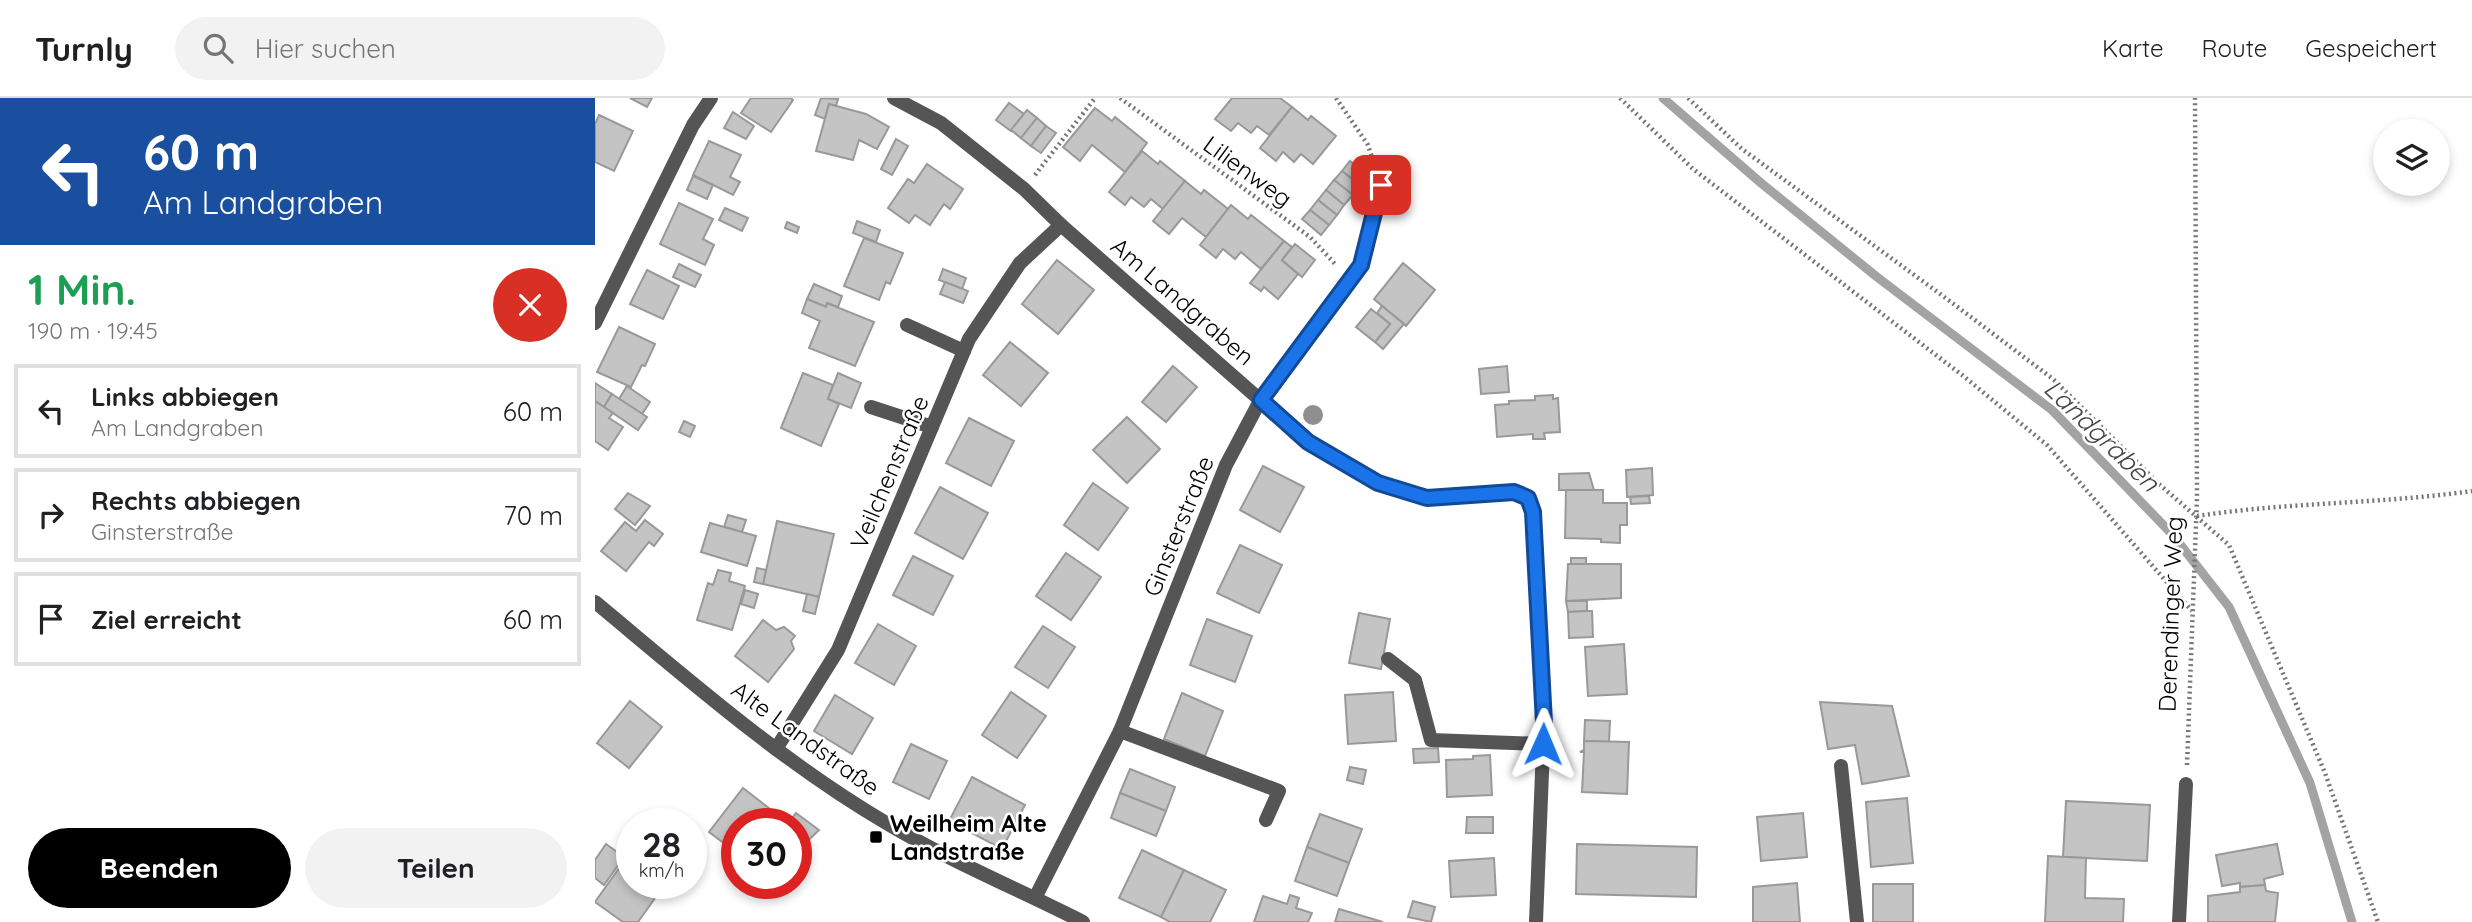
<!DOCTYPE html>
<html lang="de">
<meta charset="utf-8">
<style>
body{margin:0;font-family:Quicksand,sans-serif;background:#f2f2f2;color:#202124;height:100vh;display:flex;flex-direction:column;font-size:26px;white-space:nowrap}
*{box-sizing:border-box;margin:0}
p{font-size:23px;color:#757577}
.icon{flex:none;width:38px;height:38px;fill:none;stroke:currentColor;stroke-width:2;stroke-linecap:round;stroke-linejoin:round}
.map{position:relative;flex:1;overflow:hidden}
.side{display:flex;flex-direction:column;background:#fff;width:595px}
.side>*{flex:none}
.top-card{background:#1a4fa0;color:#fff;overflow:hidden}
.fabs{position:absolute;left:1778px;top:21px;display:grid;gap:14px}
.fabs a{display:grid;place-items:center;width:77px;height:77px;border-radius:50%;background:#fff;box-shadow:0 4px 10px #0003;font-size:35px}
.speed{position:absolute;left:21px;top:710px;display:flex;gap:14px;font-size:35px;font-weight:700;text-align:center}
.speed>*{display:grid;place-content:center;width:91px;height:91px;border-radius:50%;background:#fff;box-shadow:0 4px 10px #0003;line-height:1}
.speed small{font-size:18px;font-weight:400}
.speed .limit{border:10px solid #d22;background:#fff;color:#111}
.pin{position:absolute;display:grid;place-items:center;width:60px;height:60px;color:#fff;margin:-30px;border-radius:14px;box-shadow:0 4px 10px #0006}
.me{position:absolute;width:77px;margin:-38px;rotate:1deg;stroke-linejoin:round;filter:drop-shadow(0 0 5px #0008)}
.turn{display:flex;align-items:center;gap:24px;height:147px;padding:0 28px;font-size:32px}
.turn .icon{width:91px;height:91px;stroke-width:2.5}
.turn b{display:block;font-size:49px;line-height:60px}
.round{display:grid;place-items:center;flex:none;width:74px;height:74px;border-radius:37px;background:#f2f2f2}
.head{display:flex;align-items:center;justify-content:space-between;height:119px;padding:0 28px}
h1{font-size:42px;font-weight:800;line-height:52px;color:#1e9e55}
.button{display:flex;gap:14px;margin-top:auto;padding:14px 28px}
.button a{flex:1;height:80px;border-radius:42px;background:#000;color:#fff;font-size:28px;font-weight:800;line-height:80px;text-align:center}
.button a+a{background:#f2f2f2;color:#202124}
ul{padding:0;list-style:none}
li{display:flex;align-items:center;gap:21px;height:94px;margin:0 14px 10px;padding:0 14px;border:4px solid #e0e0e0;border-radius:0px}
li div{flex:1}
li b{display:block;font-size:26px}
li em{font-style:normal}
header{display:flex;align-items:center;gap:42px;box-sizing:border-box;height:98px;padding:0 35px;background:#fff;border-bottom:2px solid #e0e0e0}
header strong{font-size:33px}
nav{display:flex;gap:38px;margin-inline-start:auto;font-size:24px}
.search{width:490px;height:63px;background:#f2f2f2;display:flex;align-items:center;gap:18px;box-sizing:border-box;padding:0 24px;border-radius:38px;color:#757577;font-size:26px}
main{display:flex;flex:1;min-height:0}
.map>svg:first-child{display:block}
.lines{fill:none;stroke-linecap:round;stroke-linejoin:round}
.stream{stroke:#a3a3a3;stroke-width:9}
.building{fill:#c4c4c4;stroke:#999;stroke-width:2}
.path{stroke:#777;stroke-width:4.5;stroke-dasharray:2 3.5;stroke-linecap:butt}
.service{stroke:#555;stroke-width:14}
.minor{stroke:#555;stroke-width:14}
.tree{fill:#8f8f8f}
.route-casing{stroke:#114b97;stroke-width:18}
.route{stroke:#1a73e8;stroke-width:12}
.poi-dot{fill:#000;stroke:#fff;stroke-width:2.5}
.labels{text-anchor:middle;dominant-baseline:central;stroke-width:5;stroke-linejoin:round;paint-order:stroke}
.street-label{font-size:24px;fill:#000;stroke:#fff}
.poi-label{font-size:24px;font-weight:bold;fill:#000;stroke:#fff;text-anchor:start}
.water-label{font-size:26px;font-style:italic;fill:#444;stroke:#fff}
</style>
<header>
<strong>Turnly</strong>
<div class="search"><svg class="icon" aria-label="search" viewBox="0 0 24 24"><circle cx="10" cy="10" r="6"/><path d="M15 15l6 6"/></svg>Hier suchen</div>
<nav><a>Karte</a><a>Route</a><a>Gespeichert</a></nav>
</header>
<main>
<section class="side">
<div class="top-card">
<div class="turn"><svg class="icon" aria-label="left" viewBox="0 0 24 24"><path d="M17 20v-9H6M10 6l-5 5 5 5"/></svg><div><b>60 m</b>Am Landgraben</div></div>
</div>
<div class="head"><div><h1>1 Min.</h1><p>190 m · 19:45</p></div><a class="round" style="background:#d93025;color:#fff"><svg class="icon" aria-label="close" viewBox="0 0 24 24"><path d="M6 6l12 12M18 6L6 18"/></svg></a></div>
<ul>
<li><svg class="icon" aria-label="left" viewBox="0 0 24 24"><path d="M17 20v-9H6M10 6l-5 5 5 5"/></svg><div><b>Links abbiegen</b><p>Am Landgraben</p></div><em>60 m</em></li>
<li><svg class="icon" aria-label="right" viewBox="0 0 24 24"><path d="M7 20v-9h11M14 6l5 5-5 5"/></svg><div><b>Rechts abbiegen</b><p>Ginsterstraße</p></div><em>70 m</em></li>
<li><svg class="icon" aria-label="arrive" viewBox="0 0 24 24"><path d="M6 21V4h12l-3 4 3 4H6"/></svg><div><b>Ziel erreicht</b></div><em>60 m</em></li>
</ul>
<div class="button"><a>Beenden</a><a>Teilen</a></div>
</section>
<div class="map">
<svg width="1877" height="824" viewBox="0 0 1877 824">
<rect width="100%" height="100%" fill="#fff"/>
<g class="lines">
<path class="stream" d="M1068,0L1166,85L1282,179L1457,312L1577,436L1634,509L1715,685L1757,824"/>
</g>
<g class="building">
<path d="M35,0H57L52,9Z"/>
<path d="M156,0H196L198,2L176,34L146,15Z"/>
<path d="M226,0L243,1L241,8L234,6L230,21L220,17Z"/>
<path d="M637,0H685L697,9L674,37L662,28L656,35L643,25L636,33L620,21Z"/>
<path d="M414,5L429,16L416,33L401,22Z"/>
<path d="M234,6L271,16L294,29L282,51L264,42L258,62L221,53Z"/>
<path d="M697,9L713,22L716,18L741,38L718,66L706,56L699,64L688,54L681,63L665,50Z"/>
<path d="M500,10L517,23L520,19L552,45L530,74L497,47L485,63L468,49Z"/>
<path d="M432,12L442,20L426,40L416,32Z"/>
<path d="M138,14L159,28L151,41L129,30Z"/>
<path d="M4,17L38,33L19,73L0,64V26Z"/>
<path d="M442,20L451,28L436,48L426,40Z"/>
<path d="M451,28L461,35L446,55L436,48Z"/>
<path d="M301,41L313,48L297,77L286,71Z"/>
<path d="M114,43L146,57L135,79L145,84L138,97L98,77Z"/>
<path d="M547,53L563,66L565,63L590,83L568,111L556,101L549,109L536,99L530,107L514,94Z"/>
<path d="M755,63L774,78L766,88L747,73Z"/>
<path d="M332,66L368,91L355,111L349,106L335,127L320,117L314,125L293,110L313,81L319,85Z"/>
<path d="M747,73L766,88L758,97L739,82Z"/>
<path d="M98,78L118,87L112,101L92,92Z"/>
<path d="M739,82L758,97L749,107L731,92Z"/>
<path d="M590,83L606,96L609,92L633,111L611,139L587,120L574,136L558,123Z"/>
<path d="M731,92L749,107L742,117L723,102Z"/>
<path d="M723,102L742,117L734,127L715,112Z"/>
<path d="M84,105L118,121L108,141L119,147L110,167L65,146Z"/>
<path d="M636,107L653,121L656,117L689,143L666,171L646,154L640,161L628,151L621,160L605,147Z"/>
<path d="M130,110L153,120L147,133L124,122Z"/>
<path d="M715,112L734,127L726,137L707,121Z"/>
<path d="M262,123L285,132L281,144L258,135Z"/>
<path d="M192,124L204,129L202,135L190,130Z"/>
<path d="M269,140L308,155L295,186L291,184L284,202L249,188Z"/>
<path d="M689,143L697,149L687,162L703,176L683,201L669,189L666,193L655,185Z"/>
<path d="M700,146L720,162L707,179L687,162Z"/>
<path d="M462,162L499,192L463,236L427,206Z"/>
<path d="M808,165L840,192L811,228L779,201Z"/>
<path d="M84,166L106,177L100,189L78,179Z"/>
<path d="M348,171L371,180L367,191L344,182Z"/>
<path d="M52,172L84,188L68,221L35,206Z"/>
<path d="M350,184L373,193L368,205L345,196Z"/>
<path d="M219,186L247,198L243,209L232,205L231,209L212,201Z"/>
<path d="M212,201L231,209L232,205L279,224L260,268L214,250L225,223L207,215Z"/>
<path d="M787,208L809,226L788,251L780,244L795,226L782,215Z"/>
<path d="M776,211L795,226L780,244L761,229Z"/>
<path d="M24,229L60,246L50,268L47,267L36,289L2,274Z"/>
<path d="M415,244L453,275L426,308L388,277Z"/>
<path d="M578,268L602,289L571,324L547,304Z"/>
<path d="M912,268L914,294L886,296L884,271Z"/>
<path d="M208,275L238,287L233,301L244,306L226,348L186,330Z"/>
<path d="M243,275L266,285L256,310L233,301Z"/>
<path d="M0,285L17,296L9,309L0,303Z"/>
<path d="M32,288L55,304L47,316L24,301Z"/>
<path d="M17,296L52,319L43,332L9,309Z"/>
<path d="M958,297V301L963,300L965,334L949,335L950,341H938V336L902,339L900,307L914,306V303L940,302V298Z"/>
<path d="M0,303L18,315L14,320L28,329L13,352L0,343Z"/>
<path d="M532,319L565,351L532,385L498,352Z"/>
<path d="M374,320L419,343L396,388L351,365Z"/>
<path d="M89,323L100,328L95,339L84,334Z"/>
<path d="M668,368L709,389L685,434L645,412Z"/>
<path d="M1057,370L1058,397L1032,399L1031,372Z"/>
<path d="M994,375L999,392H964V376Z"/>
<path d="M498,385L533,410L503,452L469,427Z"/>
<path d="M345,389L393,415L368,461L320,435Z"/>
<path d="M971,392H1008V405H1032V427H1025V445L1006,444V441L970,440Z"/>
<path d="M33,395L55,408L40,427L20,411Z"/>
<path d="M1054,398L1055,405L1036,406L1035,399Z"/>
<path d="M133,417L151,422L147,434L129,429Z"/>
<path d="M50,422L68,436L59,448L54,444L31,473L6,453L30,424L41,433Z"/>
<path d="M182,423L239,436L224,499L168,486Z"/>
<path d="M115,425L161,438L152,468L106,454Z"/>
<path d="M645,447L687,467L664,515L622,495Z"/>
<path d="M471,455L506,479L476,522L441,498Z"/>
<path d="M318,458L358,478L338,517L298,497Z"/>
<rect x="976" y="460" width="15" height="6"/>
<path d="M973,466H1026V500L971,503Z"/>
<path d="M162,470L171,472L168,486L159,484Z"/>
<path d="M123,472L136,475L134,483L150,488L137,532L102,522L113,485L118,487Z"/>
<path d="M150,492L163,496L159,510L146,506Z"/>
<path d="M212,496L224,499L220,516L208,513Z"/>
<path d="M971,503H992V513L973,514Z"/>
<path d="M992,513H997L998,539L974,540L973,514Z"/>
<path d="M764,515L795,521L786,571L754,565Z"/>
<path d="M612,521L657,538L640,584L595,567Z"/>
<path d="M168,522L181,532L189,529L200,538L196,543L199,551L173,584L140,558Z"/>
<path d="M283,526L321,548L299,587L260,565Z"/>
<path d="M448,528L480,549L453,590L420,569Z"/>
<path d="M1029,546L1032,596L993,598L990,549Z"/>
<path d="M416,594L451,618L422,660L387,637Z"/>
<path d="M798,594L801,643L753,646L750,597Z"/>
<path d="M587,595L628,613L610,658L569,641Z"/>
<path d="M240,597L278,620L257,656L219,633Z"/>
<path d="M35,603L67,629L34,670L2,645Z"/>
<path d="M1225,604L1297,608L1314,678L1267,686L1260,647L1233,651Z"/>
<path d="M990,622L1015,623L1014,644L989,643Z"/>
<path d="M989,643L1034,644L1032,696L987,694L989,654H985L989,652Z"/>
<path d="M316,646L352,663L334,701L298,684Z"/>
<path d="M843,650L844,664L819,665L818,651Z"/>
<path d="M895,657L897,697L852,699L851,662L878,661V658Z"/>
<path d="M755,669L771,672L768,686L752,682Z"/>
<path d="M535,671L580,689L571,713L525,695Z"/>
<path d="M377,679L430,707L407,751L354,723Z"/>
<path d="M148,690L193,725L142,726V755L114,734Z"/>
<path d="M525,695L571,713L561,738L516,720Z"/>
<path d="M1312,700L1318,765L1276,769L1271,704Z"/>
<path d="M1471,703L1555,707L1552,763L1468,759Z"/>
<path d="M201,715L224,732L201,754V726H193Z"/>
<path d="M1208,715L1212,759L1166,763L1162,719Z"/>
<path d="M725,716L767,731L754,765L712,749Z"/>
<path d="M872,719H898V735H871Z"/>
<path d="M11,746L29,759L9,787L0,780V762Z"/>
<path d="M982,746L1102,749L1101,799L981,796Z"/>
<path d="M1682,746L1688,776L1669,781L1670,787L1645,789V785L1627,788L1621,757Z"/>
<path d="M712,749L754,765L742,798L700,783Z"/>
<path d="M547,752L589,772L566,819L524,800Z"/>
<path d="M1453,758L1491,760L1490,800L1529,801L1528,824H1450Z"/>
<path d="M32,759L37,762V786H70L43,824H28L0,804Z"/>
<path d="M899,760L901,797L856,799L854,763Z"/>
<path d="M589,772L631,792L615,824H575L566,819Z"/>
<path d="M1202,785L1205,824H1158V789Z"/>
<rect x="1278" y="786" width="40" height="38"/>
<path d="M1670,787L1671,793L1683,795L1680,824H1613V798L1645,794V789Z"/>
<path d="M695,797L704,800L701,810L717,815L713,824H659L668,798L692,806Z"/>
<path d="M818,803L840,809L836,824L813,819Z"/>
<path d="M744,811L788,824H740Z"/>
</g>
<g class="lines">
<g class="path">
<path d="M525,0L715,139L742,168"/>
<path d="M741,0L773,47L780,69"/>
<path d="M1025,0L1098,71L1367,277L1452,347L1597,513"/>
<path d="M1093,0L1147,51L1348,198L1458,281L1565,387L1634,447L1730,675L1783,824"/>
<path d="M440,77L500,0"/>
<path d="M1602,418C1693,404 1786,406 1877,393"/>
<path d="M1592,667L1602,399L1600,0"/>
</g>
<g class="service">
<path d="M312,227L369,253"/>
<path d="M276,309L337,329"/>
<path d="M793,561L820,582L836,642L948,646"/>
<path d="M525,633L684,693L671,722"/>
</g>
<g class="minor">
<path d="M299,0L346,25L429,91L466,127L713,344L784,385L832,400L919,394L933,400L938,414L949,625L941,824"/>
<path d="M0,225L98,27L116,0"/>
<path d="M0,504C94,582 187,664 293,726C355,763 423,791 488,824"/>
<path d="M181,651L243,552L374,241L425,165L466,127"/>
<path d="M1246,668L1262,824"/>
<path d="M440,800L525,633L631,367L666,301L766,167L786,87"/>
<path d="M1584,824L1591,686"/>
</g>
</g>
<circle class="tree" cx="718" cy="317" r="10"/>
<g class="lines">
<g class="route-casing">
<path id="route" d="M786,87L766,167L666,302L713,344L783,385L832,400L919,394L933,400L938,414L949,625L948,646"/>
</g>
<use href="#route" class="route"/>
</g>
<rect class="poi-dot" x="274" y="732" width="14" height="14" rx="3.5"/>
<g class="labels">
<g class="street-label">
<text transform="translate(653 73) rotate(36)">Lilienweg</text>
<text transform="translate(588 203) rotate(41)">Am Landgraben</text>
<text transform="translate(294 374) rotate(-67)">Veilchenstraße</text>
<text transform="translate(583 428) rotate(-68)">Ginsterstraße</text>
<text transform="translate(1575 516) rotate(-88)">Derendinger Weg</text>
<text transform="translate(211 640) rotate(36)">Alte Landstraße</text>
</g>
<g class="poi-label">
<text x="295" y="725">Weilheim Alte<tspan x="295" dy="28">Landstraße</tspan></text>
</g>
<g class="water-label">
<text transform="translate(1507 337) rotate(44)">Landgraben</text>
</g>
</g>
</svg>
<div class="fabs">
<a><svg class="icon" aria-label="layers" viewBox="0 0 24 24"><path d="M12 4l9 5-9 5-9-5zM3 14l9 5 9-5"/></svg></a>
</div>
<div class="speed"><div>28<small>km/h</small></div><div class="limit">30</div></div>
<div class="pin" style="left:786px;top:87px;background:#d93025"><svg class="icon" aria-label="arrive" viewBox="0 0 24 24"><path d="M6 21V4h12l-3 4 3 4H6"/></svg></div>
<svg class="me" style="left:948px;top:646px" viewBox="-20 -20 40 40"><path d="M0-17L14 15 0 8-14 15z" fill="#1a73e8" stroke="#fff" stroke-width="4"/></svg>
</div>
</main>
